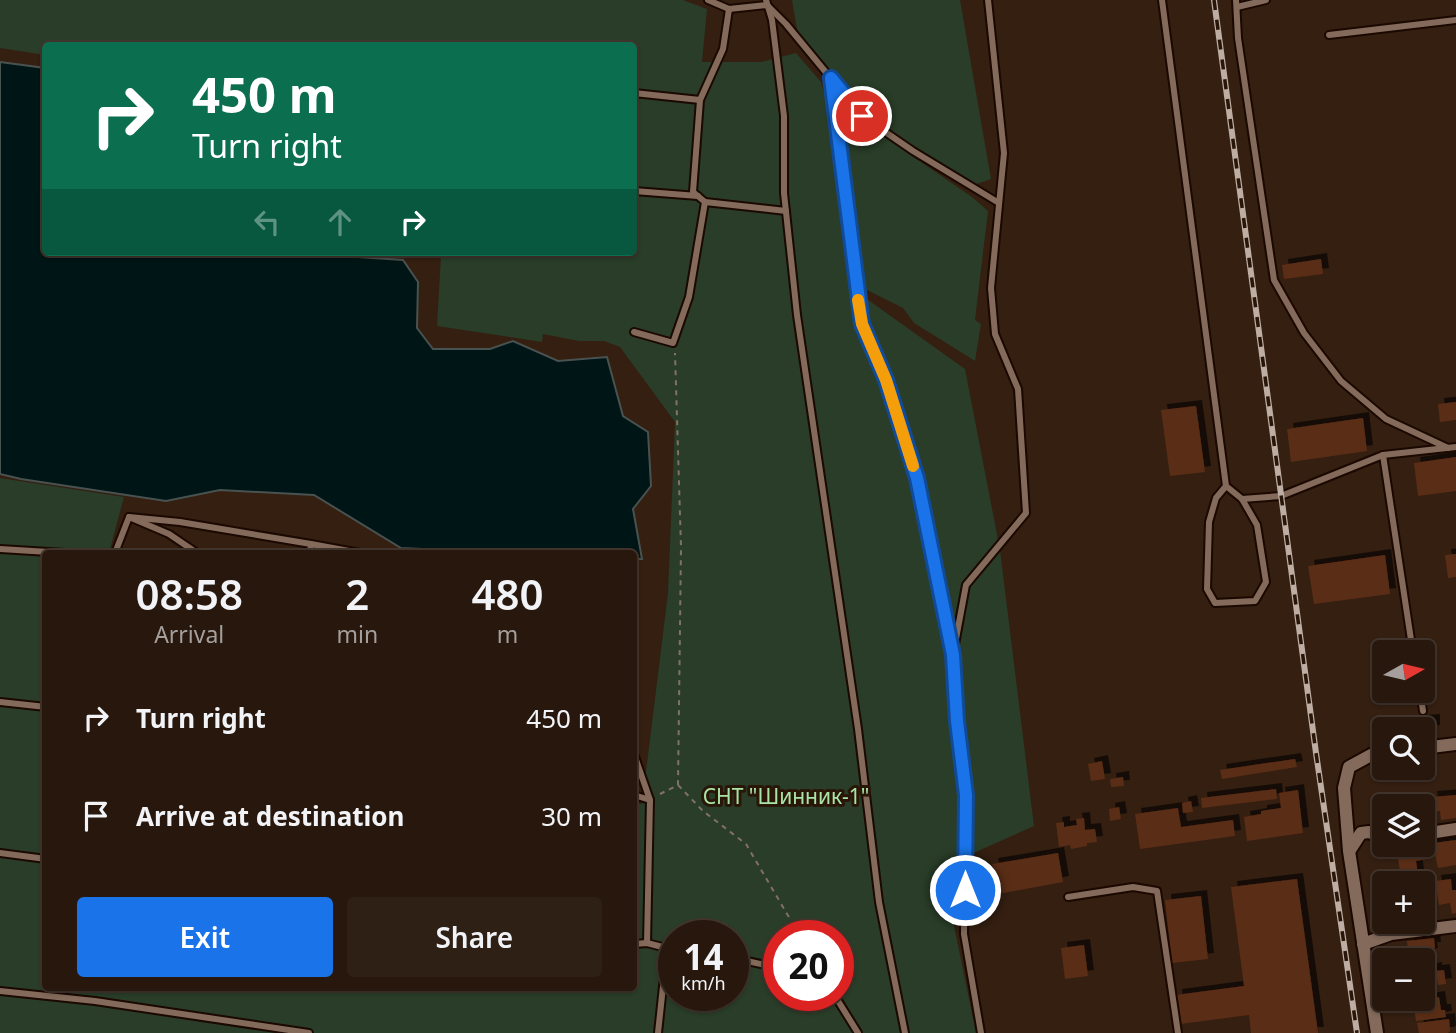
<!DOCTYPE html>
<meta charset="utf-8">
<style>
body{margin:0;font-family:"Noto Sans",sans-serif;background:#2f2016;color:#f1f3f6;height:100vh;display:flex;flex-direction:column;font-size:26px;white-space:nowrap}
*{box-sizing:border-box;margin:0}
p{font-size:23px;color:#a49f9d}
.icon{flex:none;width:38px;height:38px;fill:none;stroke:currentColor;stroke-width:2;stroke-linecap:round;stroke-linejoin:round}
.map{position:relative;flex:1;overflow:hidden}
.panel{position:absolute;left:42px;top:550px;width:595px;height:441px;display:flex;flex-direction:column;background:#27170d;border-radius:7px;box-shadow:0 2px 5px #0004,0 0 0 2px #43362e}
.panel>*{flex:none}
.top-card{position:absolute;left:42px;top:42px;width:595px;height:214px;border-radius:7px;box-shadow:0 2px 5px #0004,0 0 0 2px #43362e;background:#0b6e4f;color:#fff;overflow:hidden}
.needle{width:46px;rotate:82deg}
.controls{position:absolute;left:1372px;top:640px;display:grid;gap:14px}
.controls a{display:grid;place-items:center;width:63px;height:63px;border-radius:7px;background:#27170d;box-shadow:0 2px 5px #0004,0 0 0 2px #43362e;font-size:35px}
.speed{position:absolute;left:658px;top:920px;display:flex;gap:14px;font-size:35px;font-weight:700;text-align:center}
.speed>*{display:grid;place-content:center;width:91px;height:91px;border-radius:50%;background:#27170d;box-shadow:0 2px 5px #0004,0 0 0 2px #43362e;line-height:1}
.speed small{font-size:18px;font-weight:400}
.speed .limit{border:10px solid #d22;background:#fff;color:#111}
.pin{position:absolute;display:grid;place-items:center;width:60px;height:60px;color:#fff;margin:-30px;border:4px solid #fff;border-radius:50%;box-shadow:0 2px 7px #0007}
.me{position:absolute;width:77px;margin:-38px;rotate:0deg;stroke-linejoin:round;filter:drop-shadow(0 0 5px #0008)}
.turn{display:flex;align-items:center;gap:24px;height:147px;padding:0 35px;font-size:32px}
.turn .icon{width:91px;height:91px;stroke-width:2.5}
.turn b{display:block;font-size:49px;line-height:60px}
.lanes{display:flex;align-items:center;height:66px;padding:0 35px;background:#0003;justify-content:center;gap:35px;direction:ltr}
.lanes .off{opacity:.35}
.eta{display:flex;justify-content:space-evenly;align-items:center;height:119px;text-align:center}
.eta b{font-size:42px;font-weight:600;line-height:49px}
.button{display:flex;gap:14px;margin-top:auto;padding:14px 35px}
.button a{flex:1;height:80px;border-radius:7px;background:#1a73e8;color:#fff;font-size:28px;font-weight:600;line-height:80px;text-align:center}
.button a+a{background:#2f2016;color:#f1f3f6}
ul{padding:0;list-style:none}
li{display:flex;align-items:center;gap:21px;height:98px;padding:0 35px}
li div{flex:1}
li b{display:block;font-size:26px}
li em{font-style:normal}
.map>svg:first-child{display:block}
.green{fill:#293d28;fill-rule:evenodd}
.water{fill:#001515;stroke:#485250;stroke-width:2}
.building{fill:#5a2d16;filter:url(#shadow)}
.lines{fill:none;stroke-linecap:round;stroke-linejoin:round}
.service-casing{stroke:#1b0800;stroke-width:10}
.minor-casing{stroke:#1b0800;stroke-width:16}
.path{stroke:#837165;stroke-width:2;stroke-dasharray:5 5;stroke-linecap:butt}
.service{stroke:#836a5a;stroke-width:6}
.minor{stroke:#836a5a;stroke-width:12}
.rail-casing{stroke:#bdada3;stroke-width:6}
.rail{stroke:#291608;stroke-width:3.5;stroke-dasharray:10;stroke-linecap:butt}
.route-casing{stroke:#114b97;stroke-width:18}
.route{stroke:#1a73e8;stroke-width:12}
.slow{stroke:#f59e0b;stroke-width:12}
.labels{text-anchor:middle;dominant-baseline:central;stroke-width:6;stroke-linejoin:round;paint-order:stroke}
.park-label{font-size:21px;fill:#a8e4a5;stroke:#291608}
</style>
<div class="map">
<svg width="1456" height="1033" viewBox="0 0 1456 1033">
<defs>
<filter id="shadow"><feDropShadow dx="6" dy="-6" stdDeviation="0" flood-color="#0009"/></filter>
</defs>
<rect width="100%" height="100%" fill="#341f11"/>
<g class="green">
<path d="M0,0H683L707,9L702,62H761L796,53L821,82L827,103L851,114L972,197L988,211L975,320L981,324L975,361L914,323L903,308L849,281L850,287L965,369L1000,550L1034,826L942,867L976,1033H0V478L124,497L109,553H46V987H634V802L642,804L668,593L675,422L620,347L604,341H579L543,334L542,342L437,326L441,256L425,252H634V46H46L45,55L0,48ZM674,936H733V996H674ZM779,936H838V996H779Z"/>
<path d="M792,0H960L991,179L968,187L859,111L800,46Z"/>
</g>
<path class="water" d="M0,62L45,68L46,252H334L343,256L403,260L418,282L417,328L433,349H490L513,341L558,361L607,357L623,416L648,432L651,486L633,509L642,559H634V553H507L401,548L314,495L220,490L166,501L21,479L0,474Z"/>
<g class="building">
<path d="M1321,259L1323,274L1284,279L1282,265Z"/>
<path d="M1456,402V420L1440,422L1438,404Z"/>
<path d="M1196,406L1205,472L1170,476L1161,410Z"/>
<path d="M1363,418L1367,451L1291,462L1287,429Z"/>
<path d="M1456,457V491L1418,496L1414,463Z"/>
<path d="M1456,554V577L1448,578L1445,555Z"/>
<path d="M1385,555L1390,594L1314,604L1308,566Z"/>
<path d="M1434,720V731L1423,732L1420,730V721Z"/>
<path d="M1295,759L1297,767L1222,779L1220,770Z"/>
<path d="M1102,761L1105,779L1091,781L1088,764Z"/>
<path d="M1123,777L1124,786L1111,787L1110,779Z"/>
<path d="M1276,789L1277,799L1202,808L1201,798Z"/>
<path d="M1298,790L1303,833L1247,841L1244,817L1261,814V811L1281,808L1279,793Z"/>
<path d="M1456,795V818L1441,820L1440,811L1433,812L1431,797Z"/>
<path d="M1398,799V802L1410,800L1411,807H1391L1390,800Z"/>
<path d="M1191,801L1193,812L1183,813L1182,803Z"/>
<path d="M1119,807L1121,819L1110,821L1109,809Z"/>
<path d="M1178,808L1181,827L1233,820L1235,836L1140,849L1135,814Z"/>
<path d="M1084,818L1085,830L1095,829L1097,842L1087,843V846L1071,849L1070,845L1059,847L1056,823L1064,822V827L1077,825L1076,819Z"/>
<path d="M1456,840V865L1438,868L1435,854L1427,856L1426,844Z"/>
<path d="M1425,845L1427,859L1416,861L1418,875L1401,877L1396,846Z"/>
<path d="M1058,853L1063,882L998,894L992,864Z"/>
<path d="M1297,879L1318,1033H1251L1249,1015L1180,1024L1176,995L1244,986L1231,887Z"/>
<path d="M1451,879L1452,890H1456V913L1452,914L1450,903L1439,905L1435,881Z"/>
<path d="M1201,896L1208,959L1172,963L1165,900Z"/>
<path d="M1434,938L1435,948H1431L1432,954L1409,957L1407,941Z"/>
<path d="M1084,945L1088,976L1065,979L1061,948Z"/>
<path d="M1436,968V971L1444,970L1446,984L1438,985L1437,979L1435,980L1436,985L1423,986V970Z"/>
<path d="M1439,997L1441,1010H1445L1446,1017L1416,1021L1413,1001Z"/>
<path d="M1449,1019L1450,1031L1448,1033H1419L1417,1023Z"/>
</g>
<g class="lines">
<g class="service-casing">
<g id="service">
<path d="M708,0L729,9L767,5L786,24L862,116L913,151L999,203"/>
<path d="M766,0L772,20L784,116V193L797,315L858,729L879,902L905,1033"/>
<path d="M1162,0L1226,486L1242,499L1257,525L1266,582L1255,601L1215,603L1207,589L1209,522L1216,498L1226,486"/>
<path d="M1236,0L1238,38L1274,280L1304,333L1341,381L1386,419L1448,448"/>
<path d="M1237,7L1266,0"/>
<path d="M1329,35L1456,20"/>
<path d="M831,78L861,324L886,380L917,478L952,648"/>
<path d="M634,93L700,100"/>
<path d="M634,191L698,196"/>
<path d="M705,202L786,211"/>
<path d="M634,332L673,343L689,297L705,202L693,192L700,100L723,49L729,9"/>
<path d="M1383,455L1413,653"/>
<path d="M1242,499L1281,496L1383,455L1456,447"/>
<path d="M129,517L180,522L311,544L310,553"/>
<path d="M311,544L360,553"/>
<path d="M0,549L65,553"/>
<path d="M115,553L129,517L169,534L197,553"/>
<path d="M1420,691L1423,711"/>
<path d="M0,702L46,707"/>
<path d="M634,754L650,800"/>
<path d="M634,795L650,800L647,943"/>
<path d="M0,853L46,859"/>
<path d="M1068,897L1133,887L1157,891L1178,1033"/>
<path d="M634,944L647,943L674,950"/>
<path d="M733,958L779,968"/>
<path d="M0,991L95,1001L309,1033"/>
<path d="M835,996L858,1033"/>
<path d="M658,1033L667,949"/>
<path d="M981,1033L964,934L966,795L957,721L953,655L966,585L1026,513L1018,389L995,334L991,288L1004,153L988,0"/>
</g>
</g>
<g class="minor-casing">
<g id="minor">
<path d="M1423,748L1456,744"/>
<path d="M1423,834L1456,829"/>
<path d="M1350,850L1361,833L1369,832L1384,838"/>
<path d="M1363,944L1391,934L1456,926"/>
<path d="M1377,1033L1349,851L1344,788L1349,767L1371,755L1384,753"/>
</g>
</g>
<g class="path">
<path d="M678,785L703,811L746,844L800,936"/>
<path d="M660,794L678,785L681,547L675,353"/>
</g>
<use href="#service" class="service"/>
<use href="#minor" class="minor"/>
<g class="rail-casing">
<path id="rail" d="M1214,0L1316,753L1357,1033"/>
</g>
<use href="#rail" class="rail"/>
</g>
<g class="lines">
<g class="route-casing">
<path id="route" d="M862,116L831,78L862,324L886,380L917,478L953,655L957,721L966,795L965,890"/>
</g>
<use href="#route" class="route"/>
<path class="slow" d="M858,300L862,324L886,380L913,466"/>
</g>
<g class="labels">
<g class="park-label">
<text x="786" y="796">СНТ "Шинник-1"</text>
</g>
</g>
</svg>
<div class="controls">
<a><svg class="needle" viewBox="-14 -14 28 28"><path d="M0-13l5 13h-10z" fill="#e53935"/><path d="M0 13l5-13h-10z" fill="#a49f9d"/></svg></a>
<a><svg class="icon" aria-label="search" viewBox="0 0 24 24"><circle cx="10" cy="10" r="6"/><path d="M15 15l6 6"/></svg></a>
<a><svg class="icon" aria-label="layers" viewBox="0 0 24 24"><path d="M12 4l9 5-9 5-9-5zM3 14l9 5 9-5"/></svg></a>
<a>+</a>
<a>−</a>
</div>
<div class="speed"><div>14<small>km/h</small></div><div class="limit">20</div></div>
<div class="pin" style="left:862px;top:116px;background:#d93025"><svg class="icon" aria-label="arrive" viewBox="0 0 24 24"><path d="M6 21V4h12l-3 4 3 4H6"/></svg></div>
<svg class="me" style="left:965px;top:890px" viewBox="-20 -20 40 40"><circle r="17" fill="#1a73e8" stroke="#fff" stroke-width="3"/><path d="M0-11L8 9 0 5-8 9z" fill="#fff"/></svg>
<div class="top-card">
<div class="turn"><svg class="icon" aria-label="right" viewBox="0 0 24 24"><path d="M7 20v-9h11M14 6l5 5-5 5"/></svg><div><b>450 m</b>Turn right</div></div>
<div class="lanes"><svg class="icon off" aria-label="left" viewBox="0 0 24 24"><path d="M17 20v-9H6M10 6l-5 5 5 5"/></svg><svg class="icon off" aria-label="ahead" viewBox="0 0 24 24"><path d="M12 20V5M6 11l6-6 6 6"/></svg><svg class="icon" aria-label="right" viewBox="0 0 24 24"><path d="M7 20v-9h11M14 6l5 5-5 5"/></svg></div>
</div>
<section class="panel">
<div class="eta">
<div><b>08:58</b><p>Arrival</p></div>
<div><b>2</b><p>min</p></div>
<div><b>480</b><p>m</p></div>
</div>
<ul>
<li><svg class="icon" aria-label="right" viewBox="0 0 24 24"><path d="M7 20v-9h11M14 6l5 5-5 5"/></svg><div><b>Turn right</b></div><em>450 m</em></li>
<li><svg class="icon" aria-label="arrive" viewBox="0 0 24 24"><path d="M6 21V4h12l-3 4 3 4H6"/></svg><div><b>Arrive at destination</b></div><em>30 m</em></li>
</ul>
<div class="button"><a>Exit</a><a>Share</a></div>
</section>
</div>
